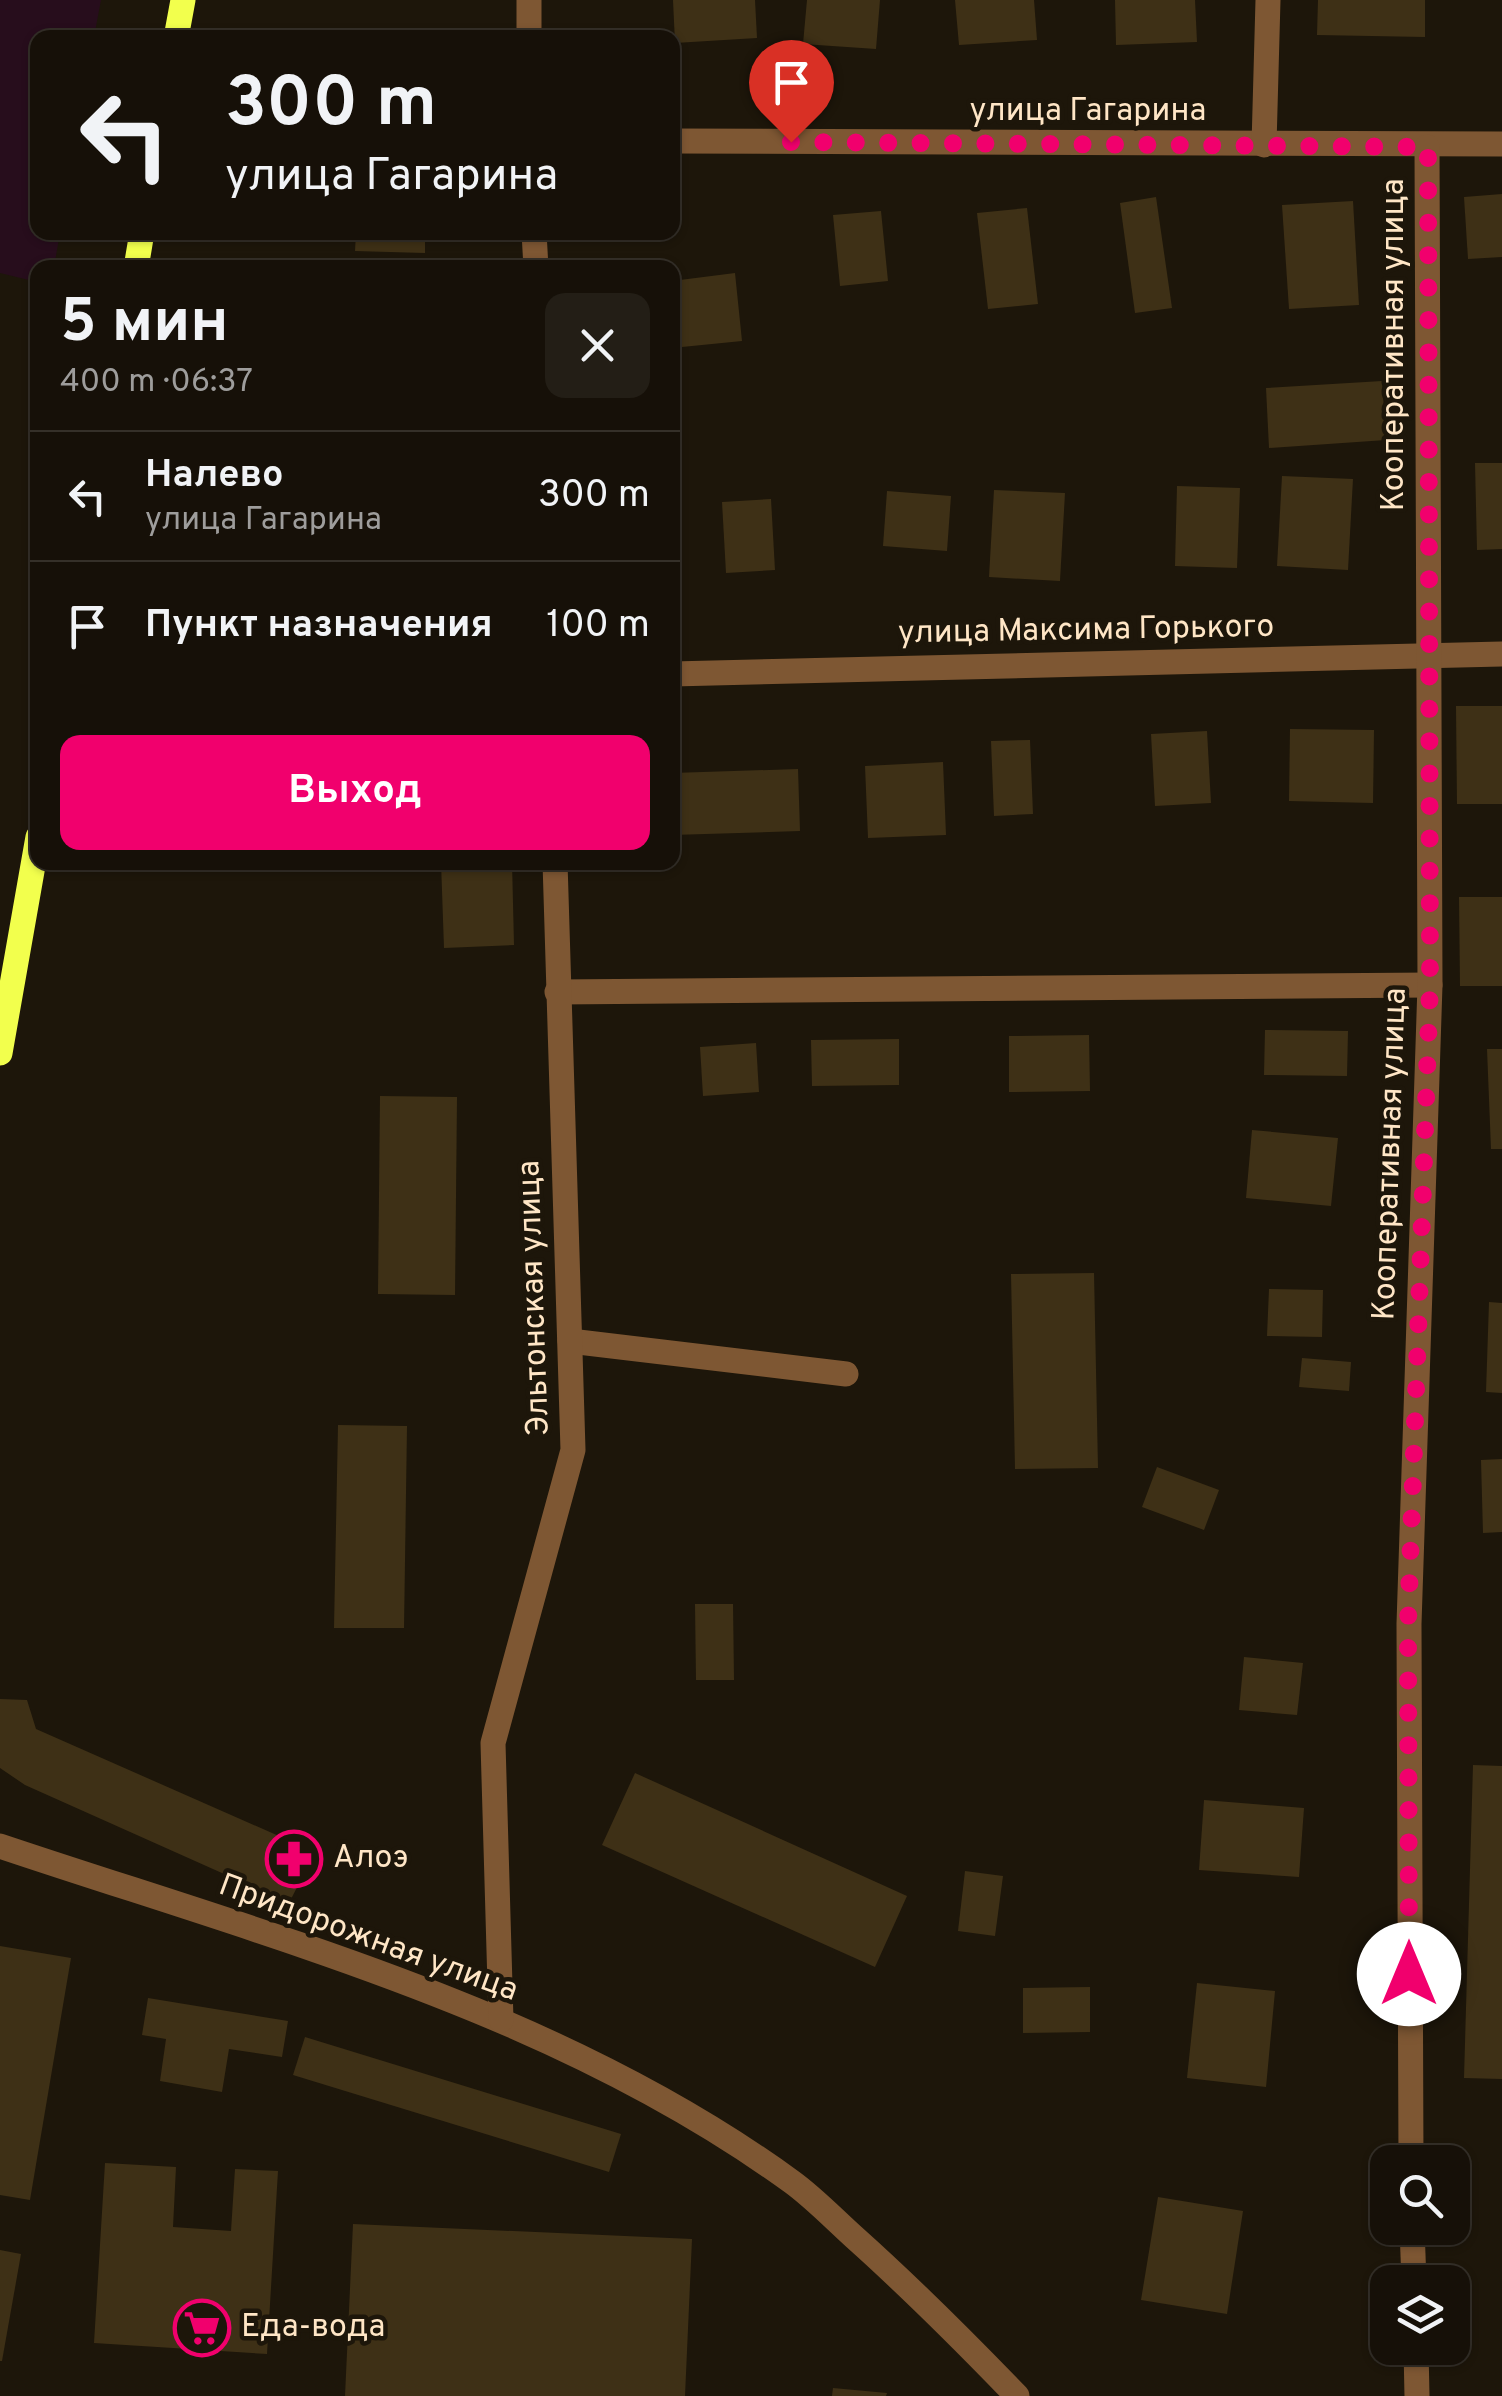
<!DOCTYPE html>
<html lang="ru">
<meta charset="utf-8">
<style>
body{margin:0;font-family:Overpass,sans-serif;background:#231e16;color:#f1f3f6;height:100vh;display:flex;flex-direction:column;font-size:38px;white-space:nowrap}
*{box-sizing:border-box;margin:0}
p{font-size:32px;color:#9e9d9c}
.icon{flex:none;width:55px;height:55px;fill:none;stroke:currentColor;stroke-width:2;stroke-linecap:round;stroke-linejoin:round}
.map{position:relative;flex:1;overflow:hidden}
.side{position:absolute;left:30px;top:260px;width:650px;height:610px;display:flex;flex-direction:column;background:#161008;border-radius:20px;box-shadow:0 2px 8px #0004,0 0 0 2px #353029}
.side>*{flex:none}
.guide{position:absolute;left:30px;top:30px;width:650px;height:210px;border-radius:20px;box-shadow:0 2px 8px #0004,0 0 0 2px #353029;background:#161008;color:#f1f3f6;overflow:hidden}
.buttons{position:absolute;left:1370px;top:2145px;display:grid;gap:20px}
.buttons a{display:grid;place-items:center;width:100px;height:100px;border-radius:20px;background:#161008;box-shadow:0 2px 8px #0004,0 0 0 2px #353029;font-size:50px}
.pin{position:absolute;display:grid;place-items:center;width:85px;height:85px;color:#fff;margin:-102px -42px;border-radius:50% 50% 50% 0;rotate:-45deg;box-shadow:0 0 10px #0007}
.pin .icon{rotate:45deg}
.me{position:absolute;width:110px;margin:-55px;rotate:0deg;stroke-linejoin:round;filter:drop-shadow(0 0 8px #0008)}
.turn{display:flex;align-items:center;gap:35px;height:210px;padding:0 30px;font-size:45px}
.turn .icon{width:130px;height:130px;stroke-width:2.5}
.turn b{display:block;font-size:70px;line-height:85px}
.round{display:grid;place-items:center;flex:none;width:105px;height:105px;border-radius:20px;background:#231e16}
.summary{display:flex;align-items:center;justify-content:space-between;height:170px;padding:0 30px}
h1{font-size:60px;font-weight:700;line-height:75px}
.cta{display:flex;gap:20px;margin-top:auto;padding:20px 30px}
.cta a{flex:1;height:115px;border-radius:20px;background:#f1006d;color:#fff;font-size:40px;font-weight:700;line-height:115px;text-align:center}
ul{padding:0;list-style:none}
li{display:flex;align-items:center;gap:30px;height:130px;padding:0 30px;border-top:2px solid #353029}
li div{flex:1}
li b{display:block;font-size:38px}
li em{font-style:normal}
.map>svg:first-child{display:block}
.green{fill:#270d1c}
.building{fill:#3e3016}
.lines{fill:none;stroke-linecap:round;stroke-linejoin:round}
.minor{stroke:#7e5733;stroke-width:25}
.major{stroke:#f2ff4d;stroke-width:25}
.route{stroke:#f1006d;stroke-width:18;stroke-dasharray:0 32.4}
.labels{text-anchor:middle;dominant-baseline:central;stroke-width:9;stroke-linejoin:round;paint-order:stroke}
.street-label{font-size:32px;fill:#ffe6c6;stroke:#1d160a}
.poi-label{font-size:32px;fill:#ffe6c6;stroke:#1d160a;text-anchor:start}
</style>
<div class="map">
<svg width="1502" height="2396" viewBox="0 0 1502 2396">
<rect width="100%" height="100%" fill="#1d160a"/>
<path class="green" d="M0,0H101L94,37L38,38V232L60,233L54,267L38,268L37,282L0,273Z"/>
<g class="building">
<path d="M673,0H755L757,38L675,43Z"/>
<path d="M807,0H880L876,49L803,44Z"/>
<path d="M955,0H1034L1037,40L959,45Z"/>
<path d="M1115,0H1195L1197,42L1116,45Z"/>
<path d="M1318,0H1425V37L1317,35Z"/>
<path d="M1502,194V257L1468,259L1464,197Z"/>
<path d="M1156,197L1172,308L1135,313L1120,203Z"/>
<path d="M1353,201L1359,305L1289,309L1282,205Z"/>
<path d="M1027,208L1038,304L988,309L977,213Z"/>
<path d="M881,211L888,281L840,286L833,215Z"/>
<path d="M356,232H425V253L355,251Z"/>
<path d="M735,273L742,341L672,348V281Z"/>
<path d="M1382,381L1386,440L1269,448L1266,388Z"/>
<path d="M1475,463H1502V549L1477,550Z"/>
<path d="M1282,476L1353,479L1348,570L1277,566Z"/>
<path d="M1177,486L1240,488L1237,568L1175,566Z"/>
<path d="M994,490L1065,493L1060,581L989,577Z"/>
<path d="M887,491L951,496L947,551L883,546Z"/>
<path d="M771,499L775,570L726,573L722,502Z"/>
<path d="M1456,706H1502V804H1457Z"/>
<path d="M1290,729L1374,730L1373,803L1289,801Z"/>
<path d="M1207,731L1211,803L1155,806L1151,734Z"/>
<path d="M1030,740L1033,814L994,816L991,741Z"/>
<path d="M943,762L946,835L868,838L865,766Z"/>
<path d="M798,769L800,831L672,835V773Z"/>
<path d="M441,862H512L514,945L444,948Z"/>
<path d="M1459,897H1502V986H1460Z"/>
<path d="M1265,1030L1348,1031L1347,1076L1264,1075Z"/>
<path d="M1089,1035L1090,1091L1009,1092V1036Z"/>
<path d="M899,1039V1085L812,1086L811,1040Z"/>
<path d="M756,1043L759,1092L703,1096L700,1047Z"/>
<path d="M1487,1049H1502V1149H1491Z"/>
<path d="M380,1096L457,1097L455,1295L378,1294Z"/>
<path d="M1252,1130L1338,1138L1331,1206L1246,1198Z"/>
<path d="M1094,1273L1098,1468L1015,1469L1011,1274Z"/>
<path d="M1269,1289L1323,1290L1322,1337L1267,1336Z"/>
<path d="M1489,1302L1502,1303V1393L1486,1392Z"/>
<path d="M1302,1358L1351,1362L1349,1391L1299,1387Z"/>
<path d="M338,1425L407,1426L404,1628H334Z"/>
<path d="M1502,1459V1532L1483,1533L1481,1460Z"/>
<path d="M1157,1467L1219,1490L1204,1530L1142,1507Z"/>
<path d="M695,1604H733L734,1680H696Z"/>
<path d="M1244,1657L1303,1663L1297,1715L1239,1710Z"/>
<path d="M0,1699L27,1700L36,1729L315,1852L289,1903L25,1785L0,1768Z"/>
<path d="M1473,1765L1502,1766V2079L1464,2078Z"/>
<path d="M635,1773L907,1896L875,1967L602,1845Z"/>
<path d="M1204,1800L1304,1808L1299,1877L1199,1870Z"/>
<path d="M965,1871L1003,1876L995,1936L958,1931Z"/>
<path d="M0,1946L71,1958L30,2200L0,2195Z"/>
<path d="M1197,1983L1275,1991L1266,2087L1187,2078Z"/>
<path d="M1090,1987V2032L1023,2033V1988Z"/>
<path d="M148,1998L288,2021L282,2057L229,2049L222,2092L160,2081L166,2039L142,2035Z"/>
<path d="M305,2037L621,2134L609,2172L293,2075Z"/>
<path d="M105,2163L176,2167L173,2227L231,2231L235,2169L278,2171L267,2354L94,2343Z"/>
<path d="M1158,2197L1243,2211L1227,2314L1141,2300Z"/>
<path d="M353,2224L692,2239L685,2396H345Z"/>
<path d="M0,2250L21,2254L2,2361H0Z"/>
<path d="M833,2388L887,2393L886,2396H832Z"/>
</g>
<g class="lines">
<g class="minor">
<path d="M529,0V38"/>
<path d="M672,141L1502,144"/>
<path d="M1264,145L1268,0"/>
<path d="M534,232L536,268"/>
<path d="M672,674L1502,654"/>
<path d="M557,992L1430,985"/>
<path d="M570,1341L846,1374"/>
<path d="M0,1846C271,1937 557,2011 792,2182C814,2198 834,2219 854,2237C911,2288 964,2341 1017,2396"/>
<path d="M501,2020L493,1743L573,1450L555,862"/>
<path d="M1411,2162L1409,1624L1430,985L1427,147"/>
<path d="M1412,2228L1414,2282"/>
<path d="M1416,2348L1417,2396"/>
</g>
<g class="major">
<path d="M176,38L183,0"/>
<path d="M136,268L142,232"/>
<path d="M0,1053L38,837"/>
</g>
</g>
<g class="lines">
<path class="route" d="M791,142L1428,147L1430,986L1408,1624L1409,1974"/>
</g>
<defs>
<g id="pharmacy-ring" transform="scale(2.875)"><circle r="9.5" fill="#1d160a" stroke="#f1006d" stroke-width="1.5"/><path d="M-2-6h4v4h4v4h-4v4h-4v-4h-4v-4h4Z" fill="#f1006d"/></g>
<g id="supermarket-ring" transform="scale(2.875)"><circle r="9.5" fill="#1d160a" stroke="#f1006d" stroke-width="1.5"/><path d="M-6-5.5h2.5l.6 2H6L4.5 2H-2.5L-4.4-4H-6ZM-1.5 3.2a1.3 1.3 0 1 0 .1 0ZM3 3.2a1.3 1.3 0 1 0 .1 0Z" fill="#f1006d"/></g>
</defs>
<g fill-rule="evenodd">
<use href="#pharmacy-ring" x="294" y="1859"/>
<use href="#supermarket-ring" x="202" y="2328"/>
</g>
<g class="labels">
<g class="street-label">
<text x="1088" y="112">улица Гагарина</text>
<text transform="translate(1395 345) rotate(-90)">Кооперативная улица</text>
<text transform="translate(1086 631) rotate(-1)">улица Максима Горького</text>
<text transform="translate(1391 1154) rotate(-88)">Кооперативная улица</text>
<text transform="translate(535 1298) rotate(-92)">Эльтонская улица</text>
<text transform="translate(368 1939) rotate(20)">Придорожная улица</text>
</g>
<g class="poi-label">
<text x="333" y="1859">Алоэ</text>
<text x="241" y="2328">Еда-вода</text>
</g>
</g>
</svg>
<div class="buttons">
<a><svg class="icon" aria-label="search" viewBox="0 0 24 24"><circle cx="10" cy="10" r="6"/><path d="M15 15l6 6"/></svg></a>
<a><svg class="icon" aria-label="layers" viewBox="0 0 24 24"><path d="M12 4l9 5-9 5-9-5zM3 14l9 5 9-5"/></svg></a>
</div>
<div class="pin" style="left:791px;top:142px;background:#d93025"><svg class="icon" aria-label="arrive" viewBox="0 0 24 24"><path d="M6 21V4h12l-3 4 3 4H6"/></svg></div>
<svg class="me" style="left:1409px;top:1974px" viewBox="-20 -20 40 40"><circle r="19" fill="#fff"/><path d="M0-13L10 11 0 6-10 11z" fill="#f1006d"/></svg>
<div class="guide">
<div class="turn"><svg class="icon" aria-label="left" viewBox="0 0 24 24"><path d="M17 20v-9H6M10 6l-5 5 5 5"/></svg><div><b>300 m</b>улица Гагарина</div></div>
</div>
<section class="side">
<div class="summary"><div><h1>5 мин</h1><p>400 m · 06:37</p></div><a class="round"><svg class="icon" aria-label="close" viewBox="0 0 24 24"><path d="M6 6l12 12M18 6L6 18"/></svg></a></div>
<ul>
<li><svg class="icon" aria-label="left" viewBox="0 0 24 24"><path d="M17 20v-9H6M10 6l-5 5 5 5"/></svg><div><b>Налево</b><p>улица Гагарина</p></div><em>300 m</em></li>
<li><svg class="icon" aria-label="arrive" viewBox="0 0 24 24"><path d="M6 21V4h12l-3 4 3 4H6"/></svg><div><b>Пункт назначения</b></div><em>100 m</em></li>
</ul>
<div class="cta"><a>Выход</a></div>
</section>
</div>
